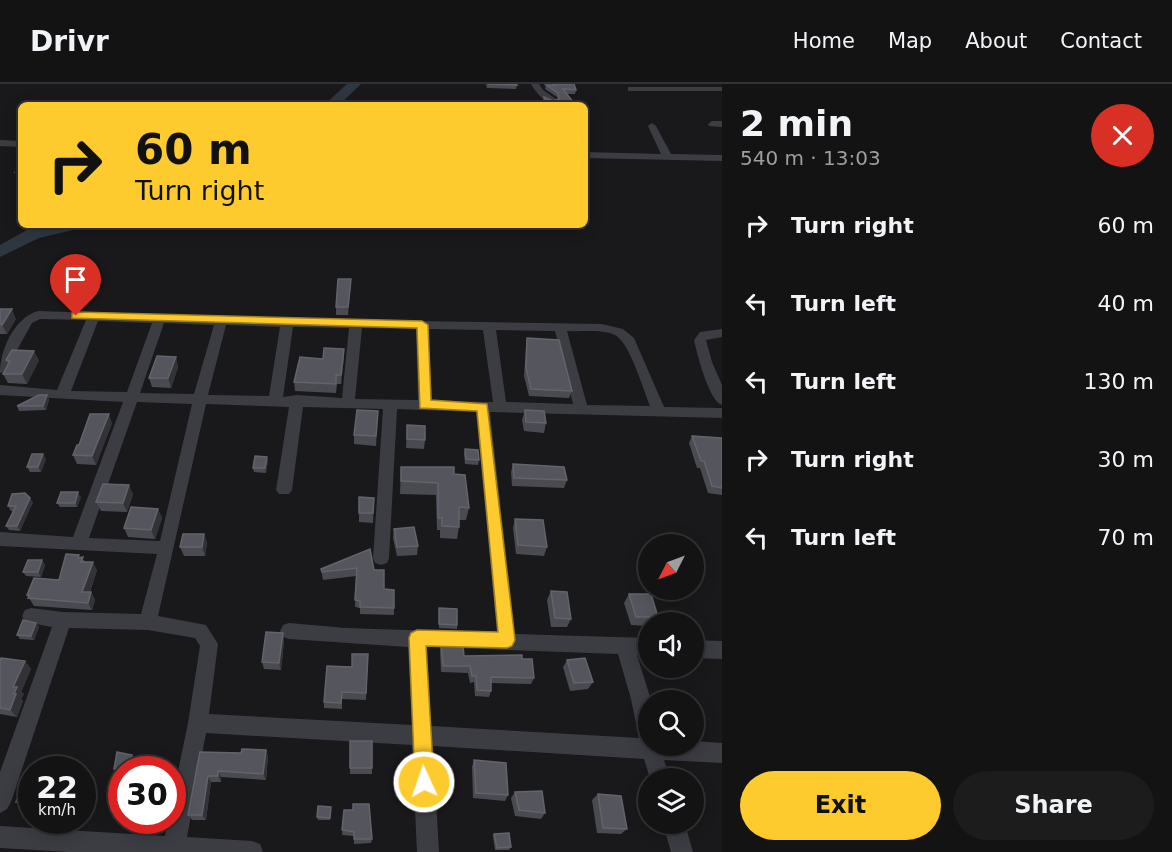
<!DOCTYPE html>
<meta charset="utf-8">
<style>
body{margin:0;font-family:"DejaVu Sans",sans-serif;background:#1c1c1d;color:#f1f3f6;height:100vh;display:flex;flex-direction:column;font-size:22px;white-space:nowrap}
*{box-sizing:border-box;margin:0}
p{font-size:20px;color:#9d9ea0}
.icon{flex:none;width:33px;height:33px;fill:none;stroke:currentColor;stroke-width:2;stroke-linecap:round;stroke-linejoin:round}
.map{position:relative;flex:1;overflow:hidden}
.drawer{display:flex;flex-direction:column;background:#131314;width:450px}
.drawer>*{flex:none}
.banner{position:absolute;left:18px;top:18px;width:570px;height:126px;border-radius:9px;box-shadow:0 3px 15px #0003,0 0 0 2px #323234;background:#fecb2e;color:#111;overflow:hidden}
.needle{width:39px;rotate:228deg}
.buttons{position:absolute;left:638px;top:450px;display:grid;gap:12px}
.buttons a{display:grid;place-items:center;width:66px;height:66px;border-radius:50%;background:#131314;box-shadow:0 3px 15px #0003,0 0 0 2px #323234;font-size:30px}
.speed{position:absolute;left:18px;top:672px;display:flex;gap:12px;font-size:30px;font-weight:700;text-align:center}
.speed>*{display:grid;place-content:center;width:78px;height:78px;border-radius:50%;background:#131314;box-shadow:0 3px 15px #0003,0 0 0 2px #323234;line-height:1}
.speed small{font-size:15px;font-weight:400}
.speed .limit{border:9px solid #d22;background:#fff;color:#111}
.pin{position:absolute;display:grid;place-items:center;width:51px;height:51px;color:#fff;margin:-62px -26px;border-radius:50% 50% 50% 0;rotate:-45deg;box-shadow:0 0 6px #0007}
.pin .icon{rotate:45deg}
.me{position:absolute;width:66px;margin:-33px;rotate:357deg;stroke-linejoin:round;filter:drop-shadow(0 0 4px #0008)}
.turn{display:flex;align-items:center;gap:21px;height:126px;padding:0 18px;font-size:27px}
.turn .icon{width:78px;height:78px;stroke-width:2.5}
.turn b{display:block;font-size:42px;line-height:51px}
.round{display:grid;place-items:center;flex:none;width:63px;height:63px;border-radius:32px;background:#1c1c1d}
.summary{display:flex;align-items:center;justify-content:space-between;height:102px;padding:0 18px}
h1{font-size:36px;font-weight:700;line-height:45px}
.cta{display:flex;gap:12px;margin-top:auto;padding:12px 18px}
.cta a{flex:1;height:69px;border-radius:36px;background:#fecb2e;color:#111;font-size:24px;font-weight:700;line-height:69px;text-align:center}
.cta a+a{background:#1c1c1d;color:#f1f3f6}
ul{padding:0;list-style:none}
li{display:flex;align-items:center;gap:18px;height:78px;padding:0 18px}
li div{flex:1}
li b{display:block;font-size:22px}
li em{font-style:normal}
header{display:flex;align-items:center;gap:36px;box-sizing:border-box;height:84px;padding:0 30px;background:#131314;border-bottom:2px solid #323234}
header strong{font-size:28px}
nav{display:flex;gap:33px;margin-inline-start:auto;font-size:21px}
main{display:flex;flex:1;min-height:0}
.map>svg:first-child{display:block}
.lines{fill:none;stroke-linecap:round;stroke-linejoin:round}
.river{fill:#2e3741;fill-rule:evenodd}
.path{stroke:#404148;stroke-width:1.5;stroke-dasharray:1.5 3;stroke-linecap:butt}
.minor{fill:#3c3c43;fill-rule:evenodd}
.wall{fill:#4a4a51}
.shaded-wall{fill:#323237}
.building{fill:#55555d;stroke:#62636c;stroke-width:1.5}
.route{fill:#fecb2e;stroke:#a5841e;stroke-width:1.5}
</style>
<header>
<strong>Drivr</strong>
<nav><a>Home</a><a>Map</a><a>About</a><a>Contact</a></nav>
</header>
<main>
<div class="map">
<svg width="722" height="768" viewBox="0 0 722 768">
<rect width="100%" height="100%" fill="#19191b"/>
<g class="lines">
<g class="river">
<path d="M347,0H361L339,21H324Z"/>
<path d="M49,141H79L77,145L39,154L0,173V161L27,146Z"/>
</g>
<path class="path" d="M14,89L21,79"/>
<g class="minor">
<path d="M531,0H539L543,6L556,15V19C545,20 536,9 531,0Z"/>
<path d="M631,3H722V7H628V3Z"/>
<path d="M712,37H722V43L709,42L708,40Z"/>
<path d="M652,39L656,42L671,70L722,71V77L585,74V68L661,70L648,42Z"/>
<path d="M0,56L21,57V63L0,62Z"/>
<path d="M38,227L287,235L602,240L623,245L634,254L664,323L722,324V334L490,328L515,550L648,554V572L637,571L651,616H648V662H693V657L722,659V679L664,676L670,694H650L644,675L433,662L439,768H417L412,661L206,649L187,753L252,757L260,760L263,768H69L0,764V742L165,752L168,736H172V716L188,639L200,562L195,554L148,546L69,544L11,718L7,725L0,729V688L52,543L25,538L22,532L25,526L31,524L63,528L141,530L157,470L0,462V448L73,453L123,318L0,311V301L57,306L86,236L40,235L32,239L5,288L0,289C0,266 14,234 38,227ZM98,237L152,239L127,308L71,307ZM164,239L214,241L194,310L140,309ZM226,241L280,243L269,312L208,311ZM293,243L349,244L342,314L297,311L283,313ZM362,244L416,245L418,316L355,315ZM428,245L483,246L493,318L432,317ZM496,246L555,247L573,320L506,318ZM567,247C582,248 601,245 615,251C630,259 643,305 650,322L587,321ZM137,318L192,320L160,457L89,454ZM206,320L289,323L276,406L279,410H289L292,406L303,323L383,325L373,474L375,479L381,481L387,479L389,474L397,325L476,328L497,549L346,544L289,539L283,541L280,547L283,553L289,555L408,563L412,641L209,630L218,560L206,541L158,532ZM427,563L618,570L631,615L639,654L431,642Z"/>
<path d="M722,245V253L706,256L712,278L722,301V321C709,317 697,270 694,256L700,248Z"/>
<path d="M693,556L722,557V575L693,574Z"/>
<path d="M663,740H685L693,768H671Z"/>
</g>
</g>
<g class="wall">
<path d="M486,0H516L517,1L516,5L487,4Z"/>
<path d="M552,0H574L576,6L575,10H567L573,18L572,21H544L543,17L544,13L553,17L558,15L557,13L545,5L546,1H552Z"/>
<path d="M351,195L348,231H336V223Z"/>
<path d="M0,225L16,235L7,250H0Z"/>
<path d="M527,254L572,307L569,314L529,312L524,292L526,262Z"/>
<path d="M176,273L178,283L171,304L152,303L149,294Z"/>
<path d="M344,273L341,300H337L336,309L295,307L294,298L323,275Z"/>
<path d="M6,276H39L27,300L8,299L3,290L8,280Z"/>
<path d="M47,311L49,316L46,326L19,327L17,322Z"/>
<path d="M525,326L546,339L544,349L524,347L522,336Z"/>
<path d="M378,327L376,362L354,360V351Z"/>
<path d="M112,339L96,381L77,380L73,371L79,361Z"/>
<path d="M407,341L425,356L424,365L406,364Z"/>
<path d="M692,352L722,354V411L708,409L700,384H697L689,359Z"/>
<path d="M465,365L479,376L478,381L465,380L464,370Z"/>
<path d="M46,375L41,388H30L27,383Z"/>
<path d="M268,377L266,389L254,388L253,384Z"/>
<path d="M513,380L567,396L564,404L512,402L511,388Z"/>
<path d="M401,383L454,390L469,424L466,436H459V443L457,455L440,454V446H437L436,411L400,410Z"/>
<path d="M133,410L127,428L101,427L96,418Z"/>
<path d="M81,413L77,423H60L57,419Z"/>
<path d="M359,413L374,414L373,439L359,438Z"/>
<path d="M33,418L20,447L9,446L6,442L13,427H11L8,422Z"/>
<path d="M158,425L162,434L155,455L128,453L124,444Z"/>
<path d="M515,435L547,463L544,472L516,470L513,444Z"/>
<path d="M394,445L418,462L417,471L397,472L393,454Z"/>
<path d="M204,450L207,459L205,472H184L180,463Z"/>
<path d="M370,465L374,486L394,524V531L360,530V524L355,523L356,492L323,496L321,485Z"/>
<path d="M81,474L97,486L90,508H91L95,516L92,526L34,522L27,511L59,496Z"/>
<path d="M42,476L45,481L41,493L26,492L23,488Z"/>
<path d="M551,507L571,535L567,543H551L547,516Z"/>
<path d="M629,510L658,533L655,538H648V542L631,541L624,519Z"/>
<path d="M439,524L457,541V545L439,544Z"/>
<path d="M36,539L39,543L34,556L20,555L17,551Z"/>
<path d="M283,549L284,557L281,586L264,585L262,578Z"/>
<path d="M441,559L464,572L522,575L534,594L531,600L491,599V607L489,613L475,612L474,598L470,599L468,589L441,588L440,566Z"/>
<path d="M368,570L366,616L342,615V625L324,624V618L352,583Z"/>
<path d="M567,576L593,598L588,605L570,607L563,583Z"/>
<path d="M0,577H25L31,585L21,608L24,610L21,615L23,617L17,633L0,630Z"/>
<path d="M350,657L372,684V690H350Z"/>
<path d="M266,666L268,673L266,696L221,693V698H211L206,736H192L188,731L200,668L241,669Z"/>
<path d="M135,674L122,686V688H117L114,685Z"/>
<path d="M474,676L508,711L505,717L473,714L472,683Z"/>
<path d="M32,686V724L24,723L16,718Z"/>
<path d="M515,708L545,729L541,735L515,732L511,714Z"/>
<path d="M598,710L627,745L621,750L597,749L592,716Z"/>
<path d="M331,726L330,736H318L317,733Z"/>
<path d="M344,726L372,755L371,759L354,760V752L342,751Z"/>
<path d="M494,750L511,763L509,766H495L493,752Z"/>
</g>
<g class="shaded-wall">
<path d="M351,195V203L348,231V223Z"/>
<path d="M12,225L16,235L7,250L2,241Z"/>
<path d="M344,265V273L341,300V291Z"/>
<path d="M34,267L39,276L27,300L22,290Z"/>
<path d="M176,273L178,283L171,304L168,294Z"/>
<path d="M47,311L49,316L46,326L43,322Z"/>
<path d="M109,330L112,339L96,381L92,372Z"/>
<path d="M43,370L46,375L41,388L38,383Z"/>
<path d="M267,373L268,377L266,389L265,384Z"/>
<path d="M129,401L133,410L127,428L123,419Z"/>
<path d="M78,408L81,413L77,423L75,419Z"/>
<path d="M30,414L33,418L20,447L17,442Z"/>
<path d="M158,425L162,434L155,455L151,446Z"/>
<path d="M204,450L207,459L205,472L202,463Z"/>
<path d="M42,476L45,481L41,493L38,488Z"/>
<path d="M93,478L97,486L87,516L82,508Z"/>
<path d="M91,508L95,516L92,526L88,519Z"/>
<path d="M36,539L39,543L34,556L31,552Z"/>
<path d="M283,549L284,557L281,586L279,579Z"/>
<path d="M25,577L31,585L21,608L24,610L21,615L23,617L17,633L10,626L14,610L13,603Z"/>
<path d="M266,666L268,673L266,696L263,690Z"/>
<path d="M132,671L135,674L131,686H127Z"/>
<path d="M218,687L221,693V698L218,692Z"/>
<path d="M89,688L95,694L84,729L82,728V708Z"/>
<path d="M208,692L211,698L206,736L202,731Z"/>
</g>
<g class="building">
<path d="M488,0H516L517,1Z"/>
<path d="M555,0H574L576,6L563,5L573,18L545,17L544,13L553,17L559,15L558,9L546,1H555Z"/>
<path d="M338,195H351L348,223H336Z"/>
<path d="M0,225H12L2,241L0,240Z"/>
<path d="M527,254L559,256L572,307L531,305L526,284Z"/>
<path d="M324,264L344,265L341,291H336V300L294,298L300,273L323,275Z"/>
<path d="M12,266L34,267L22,290H3L10,277L6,276Z"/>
<path d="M157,272L176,273L168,294H149Z"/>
<path d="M39,311H47L43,322H17Z"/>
<path d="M357,326L378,327L376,352L354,351Z"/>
<path d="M525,326L544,327L546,339L526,338Z"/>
<path d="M90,330H109L92,372L73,371L77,361H79Z"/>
<path d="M407,341L425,342V356L407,355Z"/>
<path d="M692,352L722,354V404L712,402L704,377H701Z"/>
<path d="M465,365L478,366L479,376L466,375Z"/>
<path d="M32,370H43L38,383H27Z"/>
<path d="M255,372L267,373L265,384H253Z"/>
<path d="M513,380L564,383L567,396L514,394Z"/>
<path d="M401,383H454V390L465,391L469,424L459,423V443L442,442V434H438V399L401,397Z"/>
<path d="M103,400L129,401L123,419L96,418Z"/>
<path d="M61,408H78L75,419H57Z"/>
<path d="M25,409L30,414L17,442H6L16,422H8L12,410Z"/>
<path d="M359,413L374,414L373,429H359Z"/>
<path d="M131,423L158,425L151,446L124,444Z"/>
<path d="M515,435L543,436L547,463L518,461Z"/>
<path d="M414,443L418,462L397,463L394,445Z"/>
<path d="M183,450H204L202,463H180Z"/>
<path d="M370,465L374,486H384V505L394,506V524L360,523V517L355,516L357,484L322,488L321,485Z"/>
<path d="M66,470L79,471L78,474L83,473L81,478H93L82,508H91L88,519L28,514L29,511H27L34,494L59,496Z"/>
<path d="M28,476H42L38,488H23Z"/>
<path d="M551,507L567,508L571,535L555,534Z"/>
<path d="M629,510H651L658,533H636Z"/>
<path d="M439,524L457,525V541L439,540Z"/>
<path d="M23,536L36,539L31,552L17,551Z"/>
<path d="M266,548L283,549L279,579L262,578Z"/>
<path d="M441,559L463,562L464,572L522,571V575H532L534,594L491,593V607L477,606L476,592H472L470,582H443Z"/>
<path d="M352,570H368L366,609L342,608L341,619L324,618L327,582L352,583Z"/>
<path d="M1,574L25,577L13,603H17L14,610H16L10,626L0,624V577Z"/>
<path d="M585,574L593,598L574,599L567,576Z"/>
<rect x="350" y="657" width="22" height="27"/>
<path d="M242,665L266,666L263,690L218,687V692H208L202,731H188L200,668L241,669Z"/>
<path d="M117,668L132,671L127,685H114Z"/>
<path d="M474,676L506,679L508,711L476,709Z"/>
<path d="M29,685L32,686V719L16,718Z"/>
<path d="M82,686L89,688L82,708Z"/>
<path d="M542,707L545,729L519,726L515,708Z"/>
<path d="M598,710L621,712L627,745L603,744Z"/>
<path d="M353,720H369L372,755H354V748L342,746L344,726H353Z"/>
<path d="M318,722L331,723L330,734L317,733Z"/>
<path d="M509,749L511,763L497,764L494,750Z"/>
</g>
<path class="route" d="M76,228L422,237L428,241L431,316L487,320L515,556L512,562L507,564L426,562L434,698L431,705L424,708L418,705L415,698L409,554L411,549L417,546L498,548L477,327L420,324L417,244L72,234V229Z"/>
</svg>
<div class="buttons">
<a><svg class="needle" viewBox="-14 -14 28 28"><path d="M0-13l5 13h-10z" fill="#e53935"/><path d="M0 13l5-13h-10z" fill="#9d9ea0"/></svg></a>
<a><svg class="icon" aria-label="sound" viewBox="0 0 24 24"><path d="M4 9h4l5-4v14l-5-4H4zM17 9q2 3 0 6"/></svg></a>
<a><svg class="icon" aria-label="search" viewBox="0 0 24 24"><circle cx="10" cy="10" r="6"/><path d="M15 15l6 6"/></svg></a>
<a><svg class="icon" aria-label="layers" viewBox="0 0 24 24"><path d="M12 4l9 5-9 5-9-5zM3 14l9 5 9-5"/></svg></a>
</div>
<div class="speed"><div>22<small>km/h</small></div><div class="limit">30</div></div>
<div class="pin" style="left:76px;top:232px;background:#d93025"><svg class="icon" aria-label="arrive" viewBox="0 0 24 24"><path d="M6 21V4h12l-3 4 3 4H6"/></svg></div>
<svg class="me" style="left:424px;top:698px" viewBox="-20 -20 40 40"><circle r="17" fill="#fecb2e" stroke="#fff" stroke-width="3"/><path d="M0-11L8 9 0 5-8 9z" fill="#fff"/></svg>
<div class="banner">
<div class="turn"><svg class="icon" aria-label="right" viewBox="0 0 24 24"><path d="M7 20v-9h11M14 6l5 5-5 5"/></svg><div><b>60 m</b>Turn right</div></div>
</div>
</div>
<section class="drawer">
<div class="summary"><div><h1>2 min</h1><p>540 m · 13:03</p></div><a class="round" style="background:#d93025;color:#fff"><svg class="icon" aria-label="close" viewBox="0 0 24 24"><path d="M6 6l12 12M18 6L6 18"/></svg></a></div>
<ul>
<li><svg class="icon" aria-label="right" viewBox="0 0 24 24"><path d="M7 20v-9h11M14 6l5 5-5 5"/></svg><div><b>Turn right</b></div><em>60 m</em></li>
<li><svg class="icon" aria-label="left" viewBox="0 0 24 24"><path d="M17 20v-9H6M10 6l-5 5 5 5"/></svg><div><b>Turn left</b></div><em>40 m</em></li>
<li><svg class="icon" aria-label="left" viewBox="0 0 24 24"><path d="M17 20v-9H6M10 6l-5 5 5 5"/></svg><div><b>Turn left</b></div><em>130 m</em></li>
<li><svg class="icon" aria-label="right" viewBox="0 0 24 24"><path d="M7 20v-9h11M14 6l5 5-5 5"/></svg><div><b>Turn right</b></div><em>30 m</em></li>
<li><svg class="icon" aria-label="left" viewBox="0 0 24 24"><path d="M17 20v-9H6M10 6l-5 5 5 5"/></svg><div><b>Turn left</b></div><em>70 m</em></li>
</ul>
<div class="cta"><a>Exit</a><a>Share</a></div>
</section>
</main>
